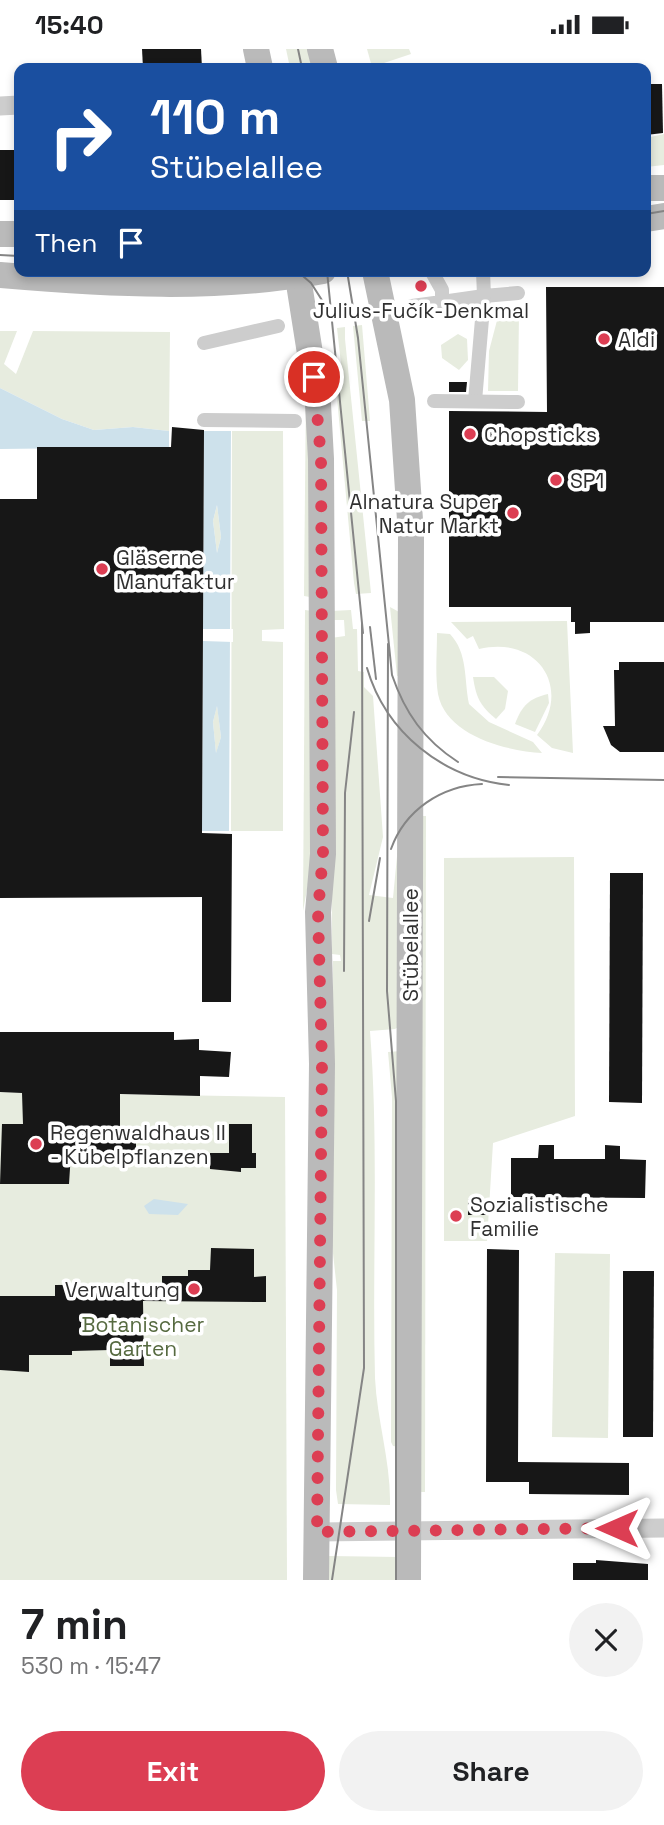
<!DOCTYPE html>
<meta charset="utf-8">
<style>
body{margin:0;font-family:"Space Grotesk",sans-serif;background:#f2f2f2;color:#202124;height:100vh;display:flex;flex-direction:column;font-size:26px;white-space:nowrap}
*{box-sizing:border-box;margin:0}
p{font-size:23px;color:#757577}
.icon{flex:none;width:38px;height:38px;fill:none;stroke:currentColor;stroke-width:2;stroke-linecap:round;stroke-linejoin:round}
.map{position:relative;height:1531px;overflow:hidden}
.sheet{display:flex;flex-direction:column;background:#fff;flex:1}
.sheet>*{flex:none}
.top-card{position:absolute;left:14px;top:14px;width:637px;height:214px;border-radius:14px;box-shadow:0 4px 10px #0003;background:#1a4fa0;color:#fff;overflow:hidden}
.pin{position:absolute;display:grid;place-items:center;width:60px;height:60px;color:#fff;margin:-30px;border:4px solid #fff;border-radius:50%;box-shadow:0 2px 7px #0007}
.me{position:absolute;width:77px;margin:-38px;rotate:270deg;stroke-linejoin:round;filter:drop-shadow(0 0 5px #0008)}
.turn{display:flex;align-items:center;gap:24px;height:147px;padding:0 21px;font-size:32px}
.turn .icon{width:91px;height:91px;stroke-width:2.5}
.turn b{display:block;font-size:49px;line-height:60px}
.then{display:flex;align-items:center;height:66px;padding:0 21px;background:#0003;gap:14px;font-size:26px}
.round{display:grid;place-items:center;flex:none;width:74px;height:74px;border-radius:37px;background:#f2f2f2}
.head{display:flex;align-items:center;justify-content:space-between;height:119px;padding:0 21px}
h1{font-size:42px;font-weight:800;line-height:52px}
.action{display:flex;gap:14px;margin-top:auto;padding:14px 21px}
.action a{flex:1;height:80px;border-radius:42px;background:#dc3e53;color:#fff;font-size:28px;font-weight:800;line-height:80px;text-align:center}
.action a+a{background:#f2f2f2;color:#202124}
.status{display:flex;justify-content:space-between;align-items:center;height:49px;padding:0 35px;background:#fff;direction:ltr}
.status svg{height:19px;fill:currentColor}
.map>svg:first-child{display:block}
.green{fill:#e7ecdf}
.water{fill:#cde1eb;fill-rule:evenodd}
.pier{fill:#fff}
.building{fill:#171717}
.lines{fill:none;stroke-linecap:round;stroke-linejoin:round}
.pedestrian{stroke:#cdcdcd;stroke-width:14}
.minor{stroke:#cdcdcd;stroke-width:19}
.secondary{stroke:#bababa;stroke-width:26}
.tram{stroke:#858585;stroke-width:2}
.route{stroke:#dc3e53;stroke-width:12;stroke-dasharray:0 21.6}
.poi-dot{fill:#dc3e53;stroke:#fff;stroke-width:2.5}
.labels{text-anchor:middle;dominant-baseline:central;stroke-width:7;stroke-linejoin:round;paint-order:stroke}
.poi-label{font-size:21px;fill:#303030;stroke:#fff;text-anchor:start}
.street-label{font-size:21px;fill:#303030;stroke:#fff}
.park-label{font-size:21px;fill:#566a40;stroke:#fff}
</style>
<div class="status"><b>15:40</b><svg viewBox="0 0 49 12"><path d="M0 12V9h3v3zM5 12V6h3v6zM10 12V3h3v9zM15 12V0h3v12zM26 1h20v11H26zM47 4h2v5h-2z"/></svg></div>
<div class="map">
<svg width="664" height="1531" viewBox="0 0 664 1531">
<rect width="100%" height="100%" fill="#fff"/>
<g class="green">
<path d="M286,0H311L315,19H290Z"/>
<path d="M367,0H409L411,5L372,18Z"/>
<path d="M664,85V116L646,118V89Z"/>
<path d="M500,260L519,264L518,342H488L489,302Z"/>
<path d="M362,276L370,372H362L353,277Z"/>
<path d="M345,278V290L371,544L356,545L354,534L334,316L341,315L337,279Z"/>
<path d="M0,282H17L4,315L16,325L33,282L170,283L169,382L133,378L94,381L62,370L0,339Z"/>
<path d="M458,285L467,290L468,311L459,321L442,309L441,296Z"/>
<path d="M306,339L310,398V548L304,547Z"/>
<path d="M232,382H283L284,580L262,581V592L283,593V782H231Z"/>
<path d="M217,456L221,488L217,504L213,472Z"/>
<path d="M390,558L401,564V627H397Z"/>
<path d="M305,561L312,562L311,819L303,862Z"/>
<path d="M351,561L353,580H357L358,622L364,623V638L373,647L383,788L369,846L393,849L398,797L400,977L395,980L370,982C379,1098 372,1213 375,1329C377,1372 391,1413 390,1456L338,1455L336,1441L337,1241L331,1186L333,912H341L340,906L332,905L331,589L345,587L344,571H331V562Z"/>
<path d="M567,572L573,704L552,699L537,686C573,638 537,586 479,600L473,587L467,590L451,573Z"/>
<path d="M437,584L450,585C468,604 464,630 469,655L489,673L533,693L542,704C507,702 446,687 438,645C435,626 437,604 437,584Z"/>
<path d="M473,628H494L508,642L505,660L496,670C480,657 476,648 473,628Z"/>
<path d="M548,645L549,654L535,683L515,675C522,656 530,649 548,645Z"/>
<path d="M217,656L221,688L216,705L213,673Z"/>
<path d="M421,767H426L425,1443H421Z"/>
<path d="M574,808L575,1067L493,1094L487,1192H444V809Z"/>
<path d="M401,1002L400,1398L393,1397L391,1393L392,1048L388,1003Z"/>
<path d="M0,1043L285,1048L287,1531H0Z"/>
<path d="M555,1204L610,1205L608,1389L552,1388Z"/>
<path d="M329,1507L399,1508V1531H324Z"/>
</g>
<g class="water">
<path d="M0,339L62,370L94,381L133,378L169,382V398L0,400Z"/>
<path d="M204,382H231L229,782H202ZM217,456L221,488L217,504L213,472ZM217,657L221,688L216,704L213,673Z"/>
<path d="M154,1150L188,1155L178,1166L149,1165L144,1157Z"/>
</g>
<path class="pier" d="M203,580H233V593L203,592Z"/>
<g class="building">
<path d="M142,0H201L202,19H143Z"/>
<path d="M646,35H662L663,84L646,86Z"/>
<rect x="0" y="101" width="19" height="50"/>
<path d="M546,238H664V573H590V584L575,585V573H571V558H449V362L547,363Z"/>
<path d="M449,333H467L466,343H449Z"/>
<path d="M172,378L204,381L202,784L232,785L231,953H202V848L0,849V450H37V398H171Z"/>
<path d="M619,613H664V703H620L611,696L603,677H615L614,621H619Z"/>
<path d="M610,824H643L642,1054L609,1053Z"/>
<path d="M0,983H174V991L199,990V1001L231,1003L229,1028L200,1027V1047L120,1045V1079H136V1104H71L69,1135H0L2,1075H23L22,1044L0,1043Z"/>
<path d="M229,1075H252V1104H256V1119H241V1123L210,1120V1104H229Z"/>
<path d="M539,1096H554V1110H605V1096L620,1097V1110L646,1111L645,1149L511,1148V1109H538Z"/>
<path d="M468,1150H487L486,1166H468Z"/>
<path d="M211,1199L254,1200V1228L266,1227V1253L143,1252L144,1317H110V1301L72,1302V1306H29V1323L0,1321V1247H55V1236L162,1235V1227H188V1221H210Z"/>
<path d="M487,1200L519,1201L518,1413L629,1414V1446L529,1445V1433H486Z"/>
<path d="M623,1222H654L653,1388H623Z"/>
<path d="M596,1511L648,1515V1531H573V1514H596Z"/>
</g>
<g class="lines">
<g class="pedestrian">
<path d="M483,222L484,247L518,244"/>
<path d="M442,253L484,247L475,352"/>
<path d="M412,257L442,253V241L432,223"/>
<path d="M204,294L278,277"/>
<path d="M434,352L518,353"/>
<path d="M204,371L295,372"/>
</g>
<g class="minor">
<path d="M0,57L19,56"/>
<path d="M317,1483L664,1479"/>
</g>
<g class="secondary">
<path d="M256,0L260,19"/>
<path d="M320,0L325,19"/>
<path d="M646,139H664"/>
<path d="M646,170L664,167"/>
<path d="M0,185H19"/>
<path d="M297,222L318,355L321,410L323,805L318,863L322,1015L316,1531"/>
<path d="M375,222L402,351L411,486L408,1531"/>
<path d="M0,226C107,235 217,242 323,222"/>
</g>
<g class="tram">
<path d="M298,0L302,19"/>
<path d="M646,165L664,162"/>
<path d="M0,206L19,207"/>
<path d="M297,222L311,234L327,259"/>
<path d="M327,222L363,584"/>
<path d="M347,222L358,289L392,626C405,664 424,691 458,713"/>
<path d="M370,578L376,630"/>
<path d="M388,595L387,942L396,1052V1531"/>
<path d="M367,619C386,684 443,729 509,736"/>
<path d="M498,728L664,731"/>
<path d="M391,800C405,761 441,737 482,735"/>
<path d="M369,872L380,809"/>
<path d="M344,922L345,744L354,663"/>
<path d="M332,1531L364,1319L362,575"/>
</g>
</g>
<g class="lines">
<path class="route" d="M314,328L321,410L323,804L318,863L322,1015L317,1483L617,1479"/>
</g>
<g class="poi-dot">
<circle cx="421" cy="237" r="7"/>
<circle cx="604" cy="290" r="7"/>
<circle cx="470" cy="385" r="7"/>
<circle cx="556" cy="431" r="7"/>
<circle cx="513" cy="464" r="7"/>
<circle cx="102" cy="520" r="7"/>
<circle cx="36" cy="1095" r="7"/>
<circle cx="456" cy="1167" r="7"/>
<circle cx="194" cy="1240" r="7"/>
</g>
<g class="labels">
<g class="poi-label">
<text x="421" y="261" text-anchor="middle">Julius-Fučík-Denkmal</text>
<text x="618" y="290">Aldi</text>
<text x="484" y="385">Chopsticks</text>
<text x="570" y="431">SP1</text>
<text x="499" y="452" text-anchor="end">Alnatura Super<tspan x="499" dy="24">Natur Markt</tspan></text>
<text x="116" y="508">Gläserne<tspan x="116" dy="24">Manufaktur</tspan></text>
<text x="50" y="1083">Regenwaldhaus II<tspan x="50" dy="24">- Kübelpflanzen</tspan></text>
<text x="470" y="1155">Sozialistische<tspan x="470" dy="24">Familie</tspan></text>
<text x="180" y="1240" text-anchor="end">Verwaltung</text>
</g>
<g class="street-label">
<text transform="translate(410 896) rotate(-90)">Stübelallee</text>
</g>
<g class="park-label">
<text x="143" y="1275">Botanischer<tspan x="143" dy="24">Garten</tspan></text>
</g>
</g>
</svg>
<div class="pin" style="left:314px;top:328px;background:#d93025"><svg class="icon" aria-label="arrive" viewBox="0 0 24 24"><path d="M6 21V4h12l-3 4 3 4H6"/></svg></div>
<svg class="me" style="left:617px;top:1479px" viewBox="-20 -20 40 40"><path d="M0-17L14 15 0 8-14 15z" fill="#dc3e53" stroke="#fff" stroke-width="4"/></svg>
<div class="top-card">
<div class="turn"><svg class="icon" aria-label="right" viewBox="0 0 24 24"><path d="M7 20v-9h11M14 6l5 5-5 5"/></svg><div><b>110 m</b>Stübelallee</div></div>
<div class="then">Then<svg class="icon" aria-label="arrive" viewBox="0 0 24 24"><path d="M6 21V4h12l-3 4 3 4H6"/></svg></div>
</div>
</div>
<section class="sheet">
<div class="head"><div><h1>7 min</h1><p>530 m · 15:47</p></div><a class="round"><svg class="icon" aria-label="close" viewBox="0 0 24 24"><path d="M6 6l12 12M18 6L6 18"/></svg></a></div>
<div class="action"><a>Exit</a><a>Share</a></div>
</section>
